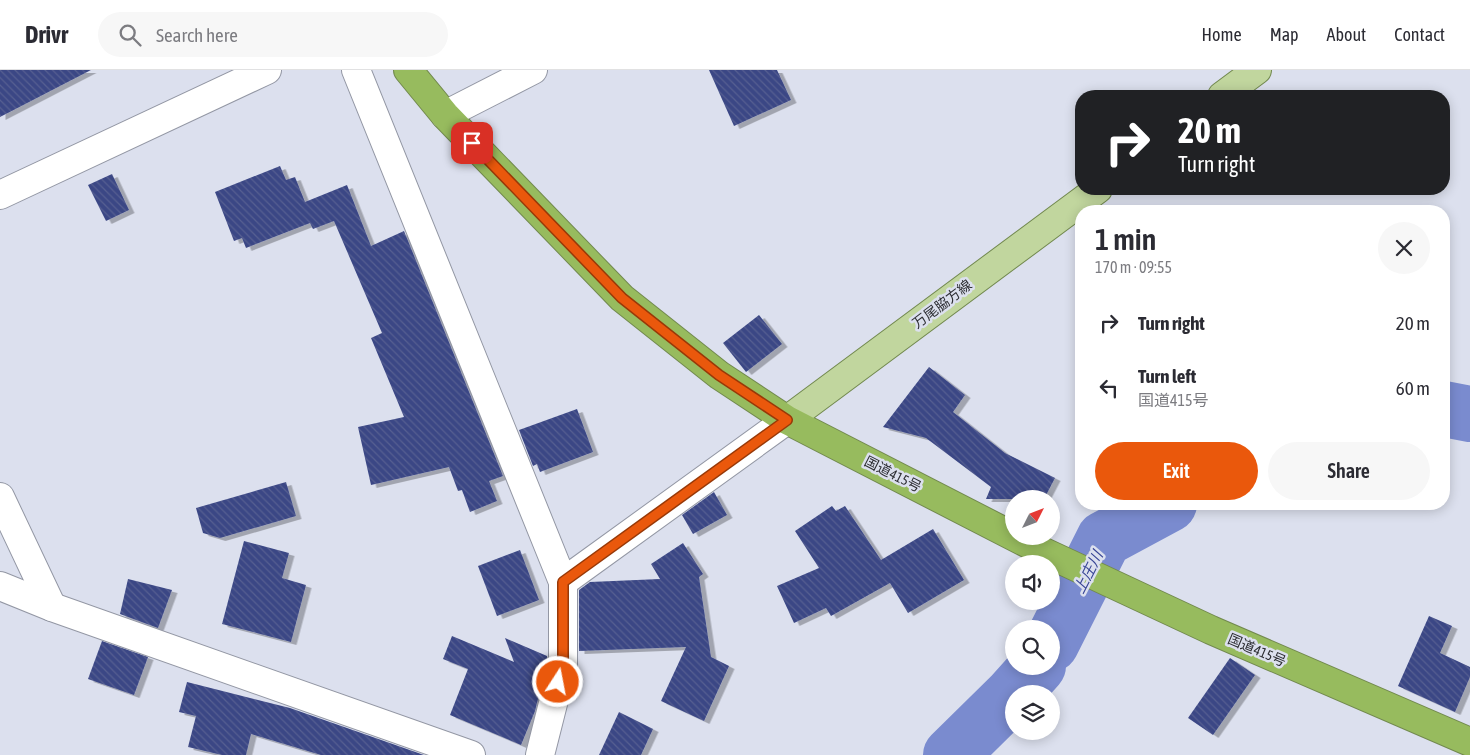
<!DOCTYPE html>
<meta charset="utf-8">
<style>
body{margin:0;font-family:"Asap Condensed","Noto Sans JP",sans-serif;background:#f7f7f7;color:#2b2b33;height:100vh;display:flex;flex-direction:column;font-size:19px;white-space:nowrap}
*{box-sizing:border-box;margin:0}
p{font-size:16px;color:#7c7c81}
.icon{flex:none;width:28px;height:28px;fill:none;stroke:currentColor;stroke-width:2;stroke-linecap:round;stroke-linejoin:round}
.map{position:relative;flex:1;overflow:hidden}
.drawer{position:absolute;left:1075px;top:135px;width:375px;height:305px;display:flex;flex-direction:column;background:#fff;border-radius:20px;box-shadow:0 2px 12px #0003}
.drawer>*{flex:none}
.top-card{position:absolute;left:1075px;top:20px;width:375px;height:105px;border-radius:20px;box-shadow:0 2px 12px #0003;background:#202124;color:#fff;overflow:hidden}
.needle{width:32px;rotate:48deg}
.controls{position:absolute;left:1005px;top:420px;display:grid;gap:10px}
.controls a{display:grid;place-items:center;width:55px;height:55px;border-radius:50%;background:#fff;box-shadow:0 2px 12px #0003;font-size:25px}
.pin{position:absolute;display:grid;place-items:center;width:42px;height:42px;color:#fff;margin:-21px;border-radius:10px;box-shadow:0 2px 8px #0006}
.me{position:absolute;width:55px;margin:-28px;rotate:11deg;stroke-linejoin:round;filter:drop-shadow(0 0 4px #0008)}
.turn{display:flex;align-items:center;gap:18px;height:105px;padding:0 20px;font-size:22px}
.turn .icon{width:65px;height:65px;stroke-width:2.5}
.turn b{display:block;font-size:35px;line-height:42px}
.round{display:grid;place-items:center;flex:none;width:52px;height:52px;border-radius:26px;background:#f7f7f7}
.overview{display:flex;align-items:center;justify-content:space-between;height:85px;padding:0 20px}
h1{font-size:30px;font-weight:600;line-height:38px}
.cta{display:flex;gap:10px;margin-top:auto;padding:10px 20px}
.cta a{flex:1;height:58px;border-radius:30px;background:#ea580c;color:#fff;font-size:20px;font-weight:600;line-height:58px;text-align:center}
.cta a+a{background:#f7f7f7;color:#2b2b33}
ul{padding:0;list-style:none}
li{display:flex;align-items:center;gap:15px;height:65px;padding:0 20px}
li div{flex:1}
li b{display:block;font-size:19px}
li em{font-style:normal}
header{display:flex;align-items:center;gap:30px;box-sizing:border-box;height:70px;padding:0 25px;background:#fff;border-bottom:1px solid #e1e1e2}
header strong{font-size:24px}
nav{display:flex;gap:28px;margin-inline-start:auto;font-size:18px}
.search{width:350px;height:45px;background:#f7f7f7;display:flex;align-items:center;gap:12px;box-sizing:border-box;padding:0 18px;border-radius:28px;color:#7c7c81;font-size:19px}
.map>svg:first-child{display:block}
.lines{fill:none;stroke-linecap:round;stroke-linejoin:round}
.river{stroke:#7a8bcf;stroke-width:56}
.building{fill:url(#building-back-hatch);filter:url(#shadow)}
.street-casing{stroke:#9397a4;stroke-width:30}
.primary-casing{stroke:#72894f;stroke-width:30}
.highway-casing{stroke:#72894f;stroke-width:30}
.street{stroke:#fff;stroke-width:28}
.primary{stroke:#c1d69e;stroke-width:28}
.highway{stroke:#97bb5e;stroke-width:28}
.route-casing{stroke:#983908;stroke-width:12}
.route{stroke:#ea580c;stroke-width:9}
.labels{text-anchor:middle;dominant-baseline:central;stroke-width:5;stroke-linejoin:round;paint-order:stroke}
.street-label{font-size:14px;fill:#2c2d32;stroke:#dce0ee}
.water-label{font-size:15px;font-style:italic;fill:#374495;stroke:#dce0ee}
</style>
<header>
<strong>Drivr</strong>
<div class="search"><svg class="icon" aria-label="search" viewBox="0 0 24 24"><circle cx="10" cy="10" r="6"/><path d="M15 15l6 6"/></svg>Search here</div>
<nav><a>Home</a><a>Map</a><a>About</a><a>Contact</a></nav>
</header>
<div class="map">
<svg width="1470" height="685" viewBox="0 0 1470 685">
<defs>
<pattern id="building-back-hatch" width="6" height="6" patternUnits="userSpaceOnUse" patternTransform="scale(1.25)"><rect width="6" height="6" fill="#3b4785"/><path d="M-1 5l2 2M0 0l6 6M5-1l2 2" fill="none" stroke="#565f91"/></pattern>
<filter id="shadow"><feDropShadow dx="5.5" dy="3" stdDeviation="0" flood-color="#0004"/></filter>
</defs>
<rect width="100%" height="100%" fill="#dce0ee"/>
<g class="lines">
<g class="river">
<path d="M1444,339L1470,344"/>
<path d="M1051,574L1104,469L1169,434"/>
<path d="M951,685L1012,625L1038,596"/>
</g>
</g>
<g class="building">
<path d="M0,0H91L0,47Z"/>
<path d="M709,0H777L791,30L734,56Z"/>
<path d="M280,96L286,110L295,107L305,132L347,115L371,176L404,161L503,406L489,411L497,431L470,442L462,420L458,421L449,397L371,415L358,357L404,347L371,268L382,263L334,151L313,159L310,153L246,178L242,168L234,171L215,122Z"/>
<path d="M112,104L129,140L106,151L88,115Z"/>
<path d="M759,245L782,274L746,302L723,273Z"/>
<path d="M929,297L965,325L953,342L1005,383L1055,408L1044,429H986L991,417L926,368L883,357Z"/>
<path d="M577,339L593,382L540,402L537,394L533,396L519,360Z"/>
<path d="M286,412L296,446L220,468L203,463L196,438Z"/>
<path d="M714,422L727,445L693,464L682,445Z"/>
<path d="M832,436L836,441L845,436L881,490L933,459L964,510L908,543L890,513L831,546L826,538L794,553L777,516L819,498L795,461Z"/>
<path d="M244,471L289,483L282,508L306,515L291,572L222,554Z"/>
<path d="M683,473L703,504L699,507L711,587L729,596L704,651L661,631L686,577L579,581V520L590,512L660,509L651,494Z"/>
<path d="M520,480L539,530L497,546L478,496Z"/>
<path d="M128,509L172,520L158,558L120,544Z"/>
<path d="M1429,546L1452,556L1440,583L1470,597V607L1455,642L1398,616Z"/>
<path d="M452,566L514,592L505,568L547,586V592L535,641L521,675L450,645L468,599L443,589Z"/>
<path d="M102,571L148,587L134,625L88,609Z"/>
<path d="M1230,588L1255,605L1213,665L1188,648Z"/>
<path d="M187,612L290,638L424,685H321L251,664L246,685H222L188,677L196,646L179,642Z"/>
<path d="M619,642L653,659L641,685H599Z"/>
</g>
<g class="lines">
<g class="street-casing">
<g id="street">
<path d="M356,0L563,512V594L540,685"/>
<path d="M445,45L533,0"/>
<path d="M0,125L267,0"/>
<path d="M0,427L52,537"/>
<path d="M563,512L787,350"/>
<path d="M0,516L52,537L471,685"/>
</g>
</g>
<g class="primary-casing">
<g id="primary">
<path d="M1222,26L1257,0"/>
<path d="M787,350L1098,119"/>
</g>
</g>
<g class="highway-casing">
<path id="highway" d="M408,0L445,45L622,228L719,305L787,350L1044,482L1211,560L1470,672"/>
</g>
<use href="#street" class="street"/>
<use href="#primary" class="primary"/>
<use href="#highway" class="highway"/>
</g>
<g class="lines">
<g class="route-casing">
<path id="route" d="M472,73L622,228L719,305L787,350L563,512V594L558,612"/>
</g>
<use href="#route" class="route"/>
</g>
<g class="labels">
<g class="street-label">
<text transform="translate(942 234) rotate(-37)">万尾脇方線</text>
<text transform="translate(893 404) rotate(27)">国道415号</text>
<text transform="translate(1257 580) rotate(23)">国道415号</text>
</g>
<g class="water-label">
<text transform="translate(1088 502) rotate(-63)">上庄川</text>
</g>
</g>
</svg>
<div class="controls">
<a><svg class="needle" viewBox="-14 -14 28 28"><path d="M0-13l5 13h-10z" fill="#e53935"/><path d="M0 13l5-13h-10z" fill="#7c7c81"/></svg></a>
<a><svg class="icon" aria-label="sound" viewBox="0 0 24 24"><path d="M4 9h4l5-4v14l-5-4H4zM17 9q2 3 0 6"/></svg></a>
<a><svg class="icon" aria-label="search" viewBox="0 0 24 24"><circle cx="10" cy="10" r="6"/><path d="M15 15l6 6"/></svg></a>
<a><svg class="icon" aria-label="layers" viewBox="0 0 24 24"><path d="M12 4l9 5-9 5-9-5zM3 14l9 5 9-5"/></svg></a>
</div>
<div class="pin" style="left:472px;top:73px;background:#d93025"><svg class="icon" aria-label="arrive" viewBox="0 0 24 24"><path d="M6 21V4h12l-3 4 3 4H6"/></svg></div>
<svg class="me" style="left:558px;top:612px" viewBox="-20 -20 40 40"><circle r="17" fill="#ea580c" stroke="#fff" stroke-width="3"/><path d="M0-11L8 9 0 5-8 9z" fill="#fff"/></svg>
<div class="top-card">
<div class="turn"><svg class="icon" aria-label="right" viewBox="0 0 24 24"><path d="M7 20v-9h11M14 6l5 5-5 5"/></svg><div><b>20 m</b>Turn right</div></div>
</div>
<section class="drawer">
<div class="overview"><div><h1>1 min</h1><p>170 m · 09:55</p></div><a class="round"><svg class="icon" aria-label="close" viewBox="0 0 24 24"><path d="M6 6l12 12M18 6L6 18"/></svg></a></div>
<ul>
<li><svg class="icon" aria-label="right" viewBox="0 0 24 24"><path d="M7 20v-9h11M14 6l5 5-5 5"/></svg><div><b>Turn right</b></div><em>20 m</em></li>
<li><svg class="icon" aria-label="left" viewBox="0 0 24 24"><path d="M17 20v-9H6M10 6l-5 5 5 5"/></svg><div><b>Turn left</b><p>国道415号</p></div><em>60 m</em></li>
</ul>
<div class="cta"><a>Exit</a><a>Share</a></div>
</section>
</div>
